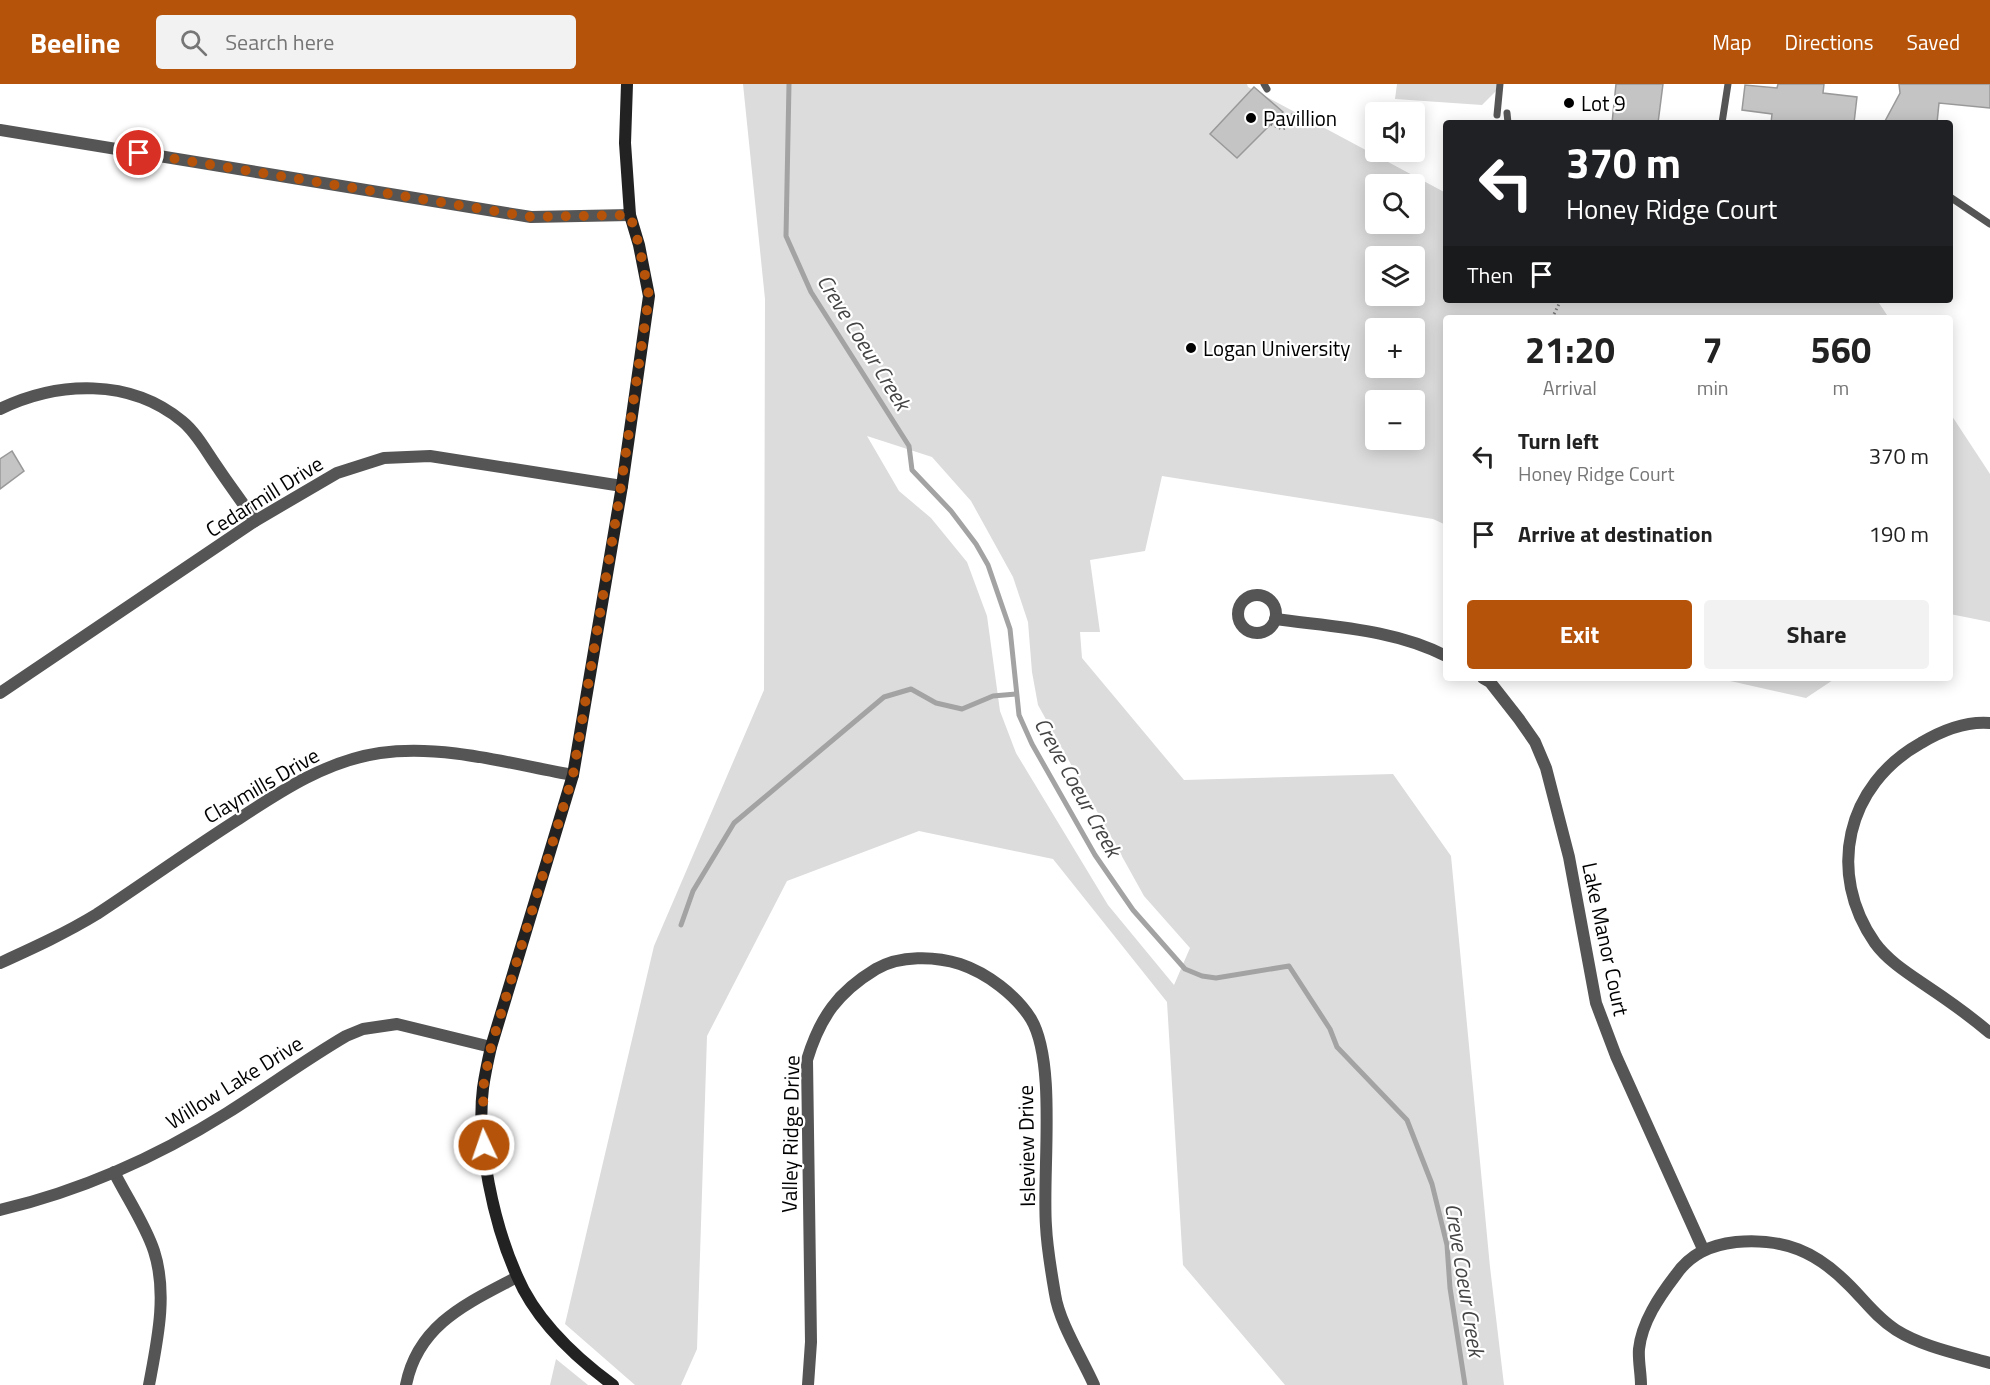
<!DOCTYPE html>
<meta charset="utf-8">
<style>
body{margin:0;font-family:"Titillium Web",sans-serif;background:#f2f2f2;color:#222;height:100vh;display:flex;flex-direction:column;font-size:22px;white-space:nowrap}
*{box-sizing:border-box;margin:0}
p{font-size:20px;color:#767676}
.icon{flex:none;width:33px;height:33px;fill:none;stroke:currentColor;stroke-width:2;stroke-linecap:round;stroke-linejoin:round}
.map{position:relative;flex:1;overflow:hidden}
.panel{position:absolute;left:1443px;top:231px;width:510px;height:366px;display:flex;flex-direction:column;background:#fff;border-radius:6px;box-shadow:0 3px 15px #0003}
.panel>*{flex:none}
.top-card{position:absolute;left:1443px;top:36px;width:510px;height:183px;border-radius:6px;box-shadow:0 3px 15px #0003;background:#202124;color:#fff;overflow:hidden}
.buttons{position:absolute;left:1365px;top:18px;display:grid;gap:12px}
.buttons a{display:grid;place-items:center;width:60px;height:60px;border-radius:6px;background:#fff;box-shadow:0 3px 15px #0003;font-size:30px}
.pin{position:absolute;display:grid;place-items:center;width:51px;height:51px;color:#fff;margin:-26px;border:3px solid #fff;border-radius:50%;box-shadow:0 2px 6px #0007}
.me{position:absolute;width:66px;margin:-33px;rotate:357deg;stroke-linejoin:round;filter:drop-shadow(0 0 4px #0008)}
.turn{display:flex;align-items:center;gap:21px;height:126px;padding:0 24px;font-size:27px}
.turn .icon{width:78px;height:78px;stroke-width:2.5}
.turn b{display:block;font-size:42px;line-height:51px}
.then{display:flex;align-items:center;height:57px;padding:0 24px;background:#0003;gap:12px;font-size:22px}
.eta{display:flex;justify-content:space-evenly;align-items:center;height:102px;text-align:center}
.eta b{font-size:36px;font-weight:700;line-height:42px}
.action{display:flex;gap:12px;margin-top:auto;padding:12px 24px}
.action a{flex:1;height:69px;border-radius:6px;background:#b45309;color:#fff;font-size:24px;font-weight:700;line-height:69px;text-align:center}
.action a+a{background:#f2f2f2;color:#222}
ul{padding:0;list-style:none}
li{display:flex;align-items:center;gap:18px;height:78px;padding:0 24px}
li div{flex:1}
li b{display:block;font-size:22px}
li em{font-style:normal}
header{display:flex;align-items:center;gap:36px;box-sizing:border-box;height:84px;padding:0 30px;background:#b45309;color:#fff}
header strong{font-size:28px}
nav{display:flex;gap:33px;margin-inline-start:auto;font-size:21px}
.search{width:420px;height:54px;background:#f2f2f2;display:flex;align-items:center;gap:15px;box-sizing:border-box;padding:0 21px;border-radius:6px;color:#767676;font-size:22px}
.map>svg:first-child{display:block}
.green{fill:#dcdcdc;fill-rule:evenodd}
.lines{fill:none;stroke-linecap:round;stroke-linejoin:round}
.stream{stroke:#a3a3a3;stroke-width:5}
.building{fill:#c4c4c4;stroke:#999;stroke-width:1.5}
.path{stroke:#777;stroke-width:3;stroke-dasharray:1.5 3;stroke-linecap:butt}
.lane{stroke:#555;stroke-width:7}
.street{stroke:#555;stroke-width:12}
.secondary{stroke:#222;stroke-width:12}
.route{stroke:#b45309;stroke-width:10;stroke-dasharray:0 18}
.poi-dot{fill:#000;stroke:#fff;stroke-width:2}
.labels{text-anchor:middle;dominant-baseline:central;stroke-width:4.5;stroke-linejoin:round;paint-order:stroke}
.poi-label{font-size:21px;fill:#000;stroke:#fff;text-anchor:start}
.street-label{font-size:21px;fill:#000;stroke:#fff}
.water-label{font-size:22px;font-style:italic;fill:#444;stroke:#fff}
</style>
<header>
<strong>Beeline</strong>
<div class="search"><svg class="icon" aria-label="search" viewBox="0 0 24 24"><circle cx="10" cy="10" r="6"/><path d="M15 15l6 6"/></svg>Search here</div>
<nav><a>Map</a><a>Directions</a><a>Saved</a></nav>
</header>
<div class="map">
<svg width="1990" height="1301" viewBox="0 0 1990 1301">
<rect width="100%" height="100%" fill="#fff"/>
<g class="green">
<path d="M743,0H1247L1248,3L1446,109V216H1877L1889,234H1446V441L1433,435L1162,392L1145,467L1090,476L1100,548H1080L1082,574L1184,696L1393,690L1451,772L1490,1183L1504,1301H1285L1183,1181L1167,918L1053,775L919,747L787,797L707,952L697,1265L681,1301H635L565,1240L654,862L764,606L765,215ZM1376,100H1414V140H1376ZM1376,172H1414V212H1376ZM1376,244H1414V284H1376ZM1376,316H1414V356H1376ZM867,352L932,373L971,417L1013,493L1028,538L1032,588L1038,621L1144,812L1190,864L1174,901L1108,821L1016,669L1000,627L987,532L967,478L931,434L899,407Z"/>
<path d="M1397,0H1497L1496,7L1482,21L1395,15Z"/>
<path d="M1950,329L1990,390V538L1950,530Z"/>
<path d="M1717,594H1836L1806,614Z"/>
<path d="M556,1275L588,1301H550Z"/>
</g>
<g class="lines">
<g class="stream">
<path d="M789,0L786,152L811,208L909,362L912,386L951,427L976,460L988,481L1010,545L1019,631L1032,660L1095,771L1133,826L1185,885L1202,892L1216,894L1289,882L1330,945L1337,963L1407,1036L1432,1100L1447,1161L1450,1204L1465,1301"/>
<path d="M681,841L693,807L734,739L884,613L911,605L936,619L962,625L993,612L1016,610"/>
</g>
</g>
<g class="building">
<path d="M1616,0H1663L1658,39H1612Z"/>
<path d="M1778,0H1824L1823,9L1857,13L1854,39H1771L1772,30L1742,26L1745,1L1777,4Z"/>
<path d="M1899,0H1990V24L1939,19L1937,39H1884L1900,9Z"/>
<path d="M1254,3L1283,28L1237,74L1210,50Z"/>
<path d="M12,367L24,387L0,405V375Z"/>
</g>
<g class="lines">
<g class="path">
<path d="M1271,40L1282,45L1286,44L1291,30L1297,32"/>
<path d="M1552,234L1561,216"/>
</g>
<g class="lane">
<path d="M1264,0L1267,5"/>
<path d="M1507,29L1508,39"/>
<path d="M1497,31L1500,0"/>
<path d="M1722,39L1728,0"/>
<path d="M1950,113L1990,140"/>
</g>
<g class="street">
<path d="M0,46L531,133L630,131"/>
<path d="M0,325C58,297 130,294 182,337C197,349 207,369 218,384C230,402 243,419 255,437"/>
<circle cx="1257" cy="530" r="19"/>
<path d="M1275,535C1333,543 1394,545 1446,572"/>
<path d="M1483,594L1490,598L1519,635L1535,658L1546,684L1569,773L1596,919L1616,972L1703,1165"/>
<path d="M0,609L255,437L337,389L384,374L430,372L622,402"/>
<path d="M1990,639C1966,637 1941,647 1921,659C1846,701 1826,789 1875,859C1888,877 1909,890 1928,903C1949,917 1970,932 1990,949"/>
<path d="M0,879C33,864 66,849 97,830C144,799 190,766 237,736C281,707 326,677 380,669C444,660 511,680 573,691"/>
<path d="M114,1088C127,1114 145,1140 154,1167C168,1210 157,1258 149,1301"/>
<path d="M0,1126C80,1107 157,1073 227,1029C267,1004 305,976 346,952L363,945L397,940L491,963"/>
<path d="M406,1301C418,1240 468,1219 517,1193"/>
<path d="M808,1301L811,1258L807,976C820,933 838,908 876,885C900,871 935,872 960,880C987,889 1016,911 1031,935C1057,979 1042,1089 1046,1142C1047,1164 1051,1187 1055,1210C1059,1238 1082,1274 1094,1301"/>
<path d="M1641,1301C1641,1289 1638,1276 1639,1265C1642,1238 1659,1213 1675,1192C1690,1170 1710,1161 1736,1158C1784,1154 1816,1167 1850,1202C1865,1217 1877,1234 1896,1246C1923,1263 1959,1270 1990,1279"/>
</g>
<path class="secondary" d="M613,1301C575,1273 536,1237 517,1192C494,1141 476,1059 483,1004C485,990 488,976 491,963L573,691L622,402L649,212L639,161L630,131L625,59L627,0"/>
</g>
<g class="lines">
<path class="route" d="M139,69L531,133L630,131L639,161L649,212L618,422L573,691L491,963L483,1004L484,1061"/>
</g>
<g class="poi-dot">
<circle cx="1569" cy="19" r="6"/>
<circle cx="1251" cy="34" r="6"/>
<circle cx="1191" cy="264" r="6"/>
</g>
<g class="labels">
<g class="poi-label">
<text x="1581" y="19">Lot 9</text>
<text x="1263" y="34">Pavillion</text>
<text x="1203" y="264">Logan University</text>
</g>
<g class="street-label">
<text transform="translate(264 412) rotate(-32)">Cedarmill Drive</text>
<text transform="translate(261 701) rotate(-30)">Claymills Drive</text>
<text transform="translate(1606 855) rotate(78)">Lake Manor Court</text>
<text transform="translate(234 998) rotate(-32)">Willow Lake Drive</text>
<text transform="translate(790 1050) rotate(-89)">Valley Ridge Drive</text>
<text transform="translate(1026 1062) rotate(-91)">Isleview Drive</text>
</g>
<g class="water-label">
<text transform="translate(864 258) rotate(58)">Creve Coeur Creek</text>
<text transform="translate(1078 703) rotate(61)">Creve Coeur Creek</text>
<text transform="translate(1465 1196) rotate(81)">Creve Coeur Creek</text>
</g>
</g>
</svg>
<div class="buttons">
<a><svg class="icon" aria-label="sound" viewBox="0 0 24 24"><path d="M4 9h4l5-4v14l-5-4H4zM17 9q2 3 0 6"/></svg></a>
<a><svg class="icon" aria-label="search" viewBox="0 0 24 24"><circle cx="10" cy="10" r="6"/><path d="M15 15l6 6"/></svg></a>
<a><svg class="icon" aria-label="layers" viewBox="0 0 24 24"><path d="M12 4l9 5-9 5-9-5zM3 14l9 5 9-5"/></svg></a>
<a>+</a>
<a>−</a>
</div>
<div class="pin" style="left:139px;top:69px;background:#d93025"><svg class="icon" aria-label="arrive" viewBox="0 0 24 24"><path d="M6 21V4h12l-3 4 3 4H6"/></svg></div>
<svg class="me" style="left:484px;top:1061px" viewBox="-20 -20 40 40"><circle r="17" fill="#b45309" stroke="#fff" stroke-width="3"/><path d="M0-11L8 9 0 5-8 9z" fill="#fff"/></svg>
<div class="top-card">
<div class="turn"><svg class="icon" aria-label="left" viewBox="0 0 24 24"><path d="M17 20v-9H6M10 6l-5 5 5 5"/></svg><div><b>370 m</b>Honey Ridge Court</div></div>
<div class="then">Then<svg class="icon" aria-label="arrive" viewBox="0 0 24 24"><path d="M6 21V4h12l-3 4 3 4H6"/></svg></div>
</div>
<section class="panel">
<div class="eta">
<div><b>21:20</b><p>Arrival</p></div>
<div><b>7</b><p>min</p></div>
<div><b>560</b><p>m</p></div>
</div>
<ul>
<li><svg class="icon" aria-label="left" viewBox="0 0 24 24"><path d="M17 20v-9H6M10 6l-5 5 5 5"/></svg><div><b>Turn left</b><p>Honey Ridge Court</p></div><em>370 m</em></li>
<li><svg class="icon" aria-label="arrive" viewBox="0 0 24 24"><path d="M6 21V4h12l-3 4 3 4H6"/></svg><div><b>Arrive at destination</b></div><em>190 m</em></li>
</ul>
<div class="action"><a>Exit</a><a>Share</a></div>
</section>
</div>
